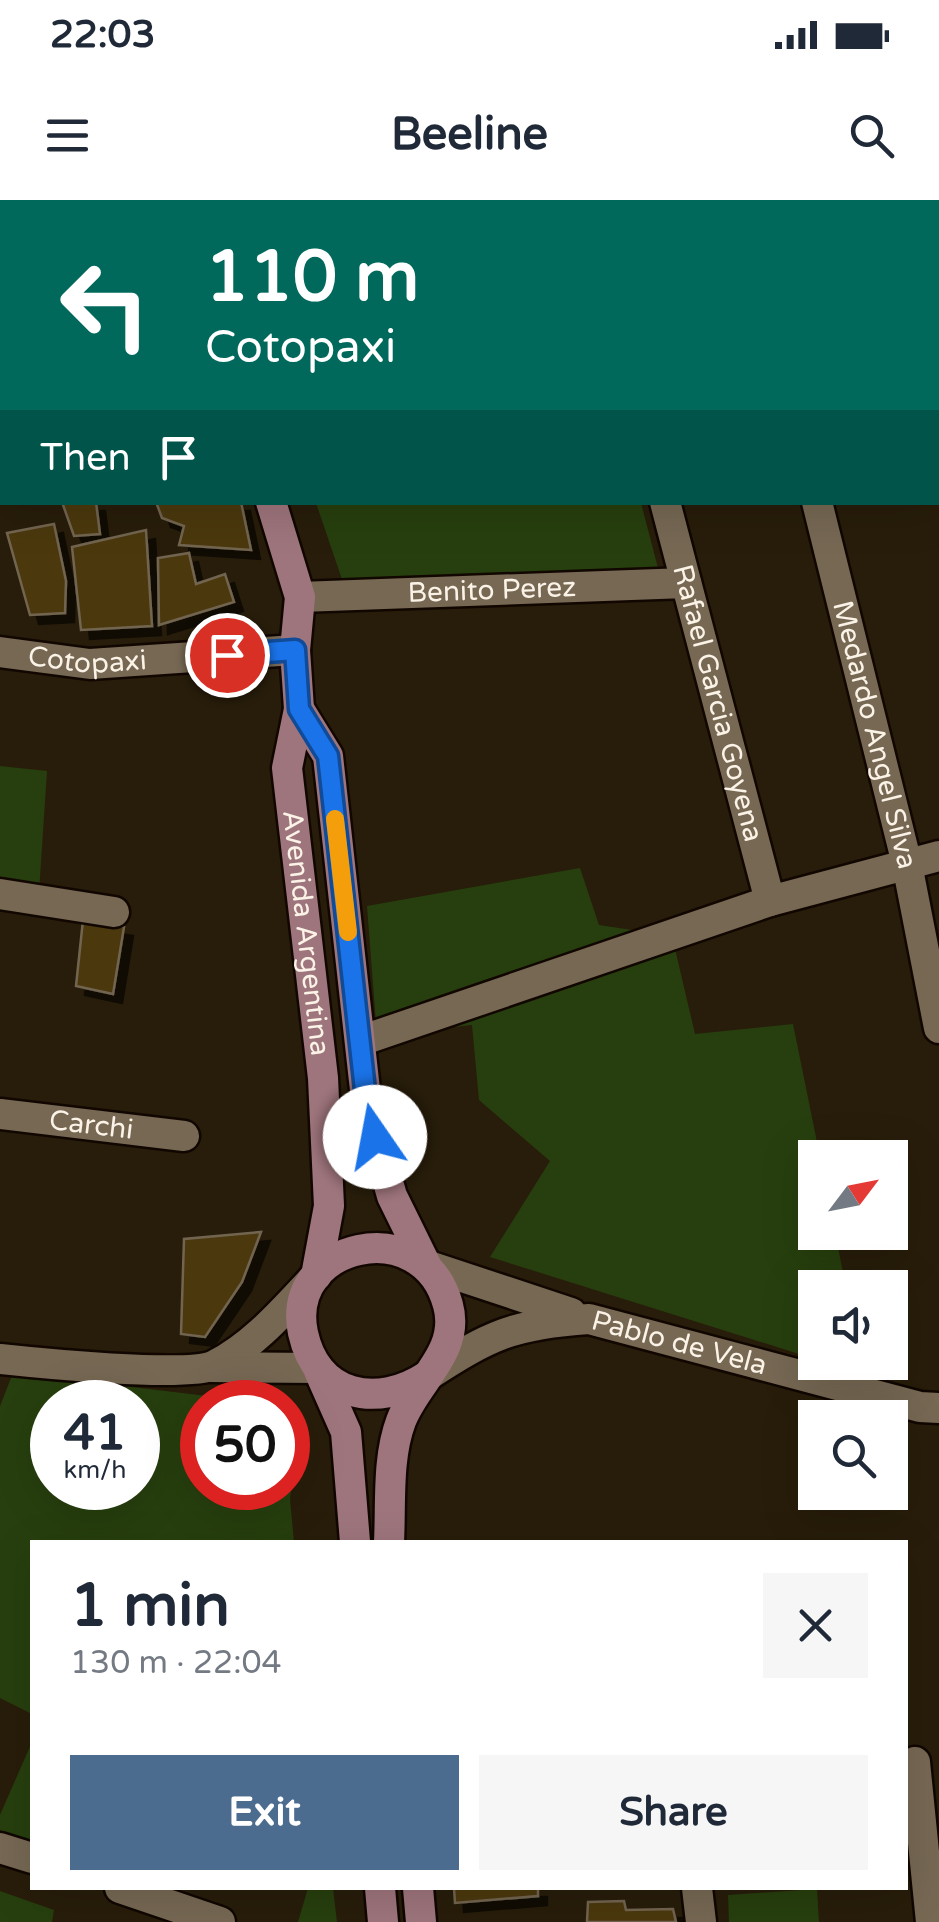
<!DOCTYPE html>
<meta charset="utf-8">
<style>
body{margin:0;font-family:"Varela Round",sans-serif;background:#f6f6f7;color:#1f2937;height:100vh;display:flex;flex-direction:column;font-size:38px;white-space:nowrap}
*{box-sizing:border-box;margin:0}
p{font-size:32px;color:#747a83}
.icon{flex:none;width:55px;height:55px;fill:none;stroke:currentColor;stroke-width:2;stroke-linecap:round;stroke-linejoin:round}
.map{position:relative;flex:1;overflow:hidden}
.details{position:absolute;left:30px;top:1340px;width:878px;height:350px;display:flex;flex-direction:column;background:#fff;border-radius:0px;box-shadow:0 10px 40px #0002}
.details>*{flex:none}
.guide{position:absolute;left:0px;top:0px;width:940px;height:305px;box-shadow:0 10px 40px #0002;background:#00695c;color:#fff;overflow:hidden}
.needle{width:65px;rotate:58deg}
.tools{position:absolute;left:798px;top:940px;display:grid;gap:20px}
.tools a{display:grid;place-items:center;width:110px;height:110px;border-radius:0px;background:#fff;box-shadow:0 10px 40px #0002;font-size:50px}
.speed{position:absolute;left:30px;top:1180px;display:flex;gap:20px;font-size:50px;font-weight:700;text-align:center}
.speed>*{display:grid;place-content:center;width:130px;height:130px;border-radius:50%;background:#fff;box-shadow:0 10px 40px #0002;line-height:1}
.speed small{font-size:25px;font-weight:400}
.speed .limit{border:15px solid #d22;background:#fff;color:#111}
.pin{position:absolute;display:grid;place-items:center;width:85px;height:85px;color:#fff;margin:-42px;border:5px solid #fff;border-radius:50%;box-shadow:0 2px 10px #0007}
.me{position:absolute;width:110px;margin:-55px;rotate:348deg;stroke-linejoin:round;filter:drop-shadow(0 0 8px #0008)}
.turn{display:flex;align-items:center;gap:35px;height:210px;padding:0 40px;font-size:45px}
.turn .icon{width:130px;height:130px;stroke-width:2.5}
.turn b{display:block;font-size:70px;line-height:85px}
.then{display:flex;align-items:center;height:95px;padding:0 40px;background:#0003;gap:20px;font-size:38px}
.round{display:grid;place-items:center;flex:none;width:105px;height:105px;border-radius:0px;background:#f6f6f7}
.head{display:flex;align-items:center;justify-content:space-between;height:170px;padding:0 40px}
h1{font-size:60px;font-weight:800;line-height:75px}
.primary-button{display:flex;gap:20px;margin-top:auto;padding:20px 40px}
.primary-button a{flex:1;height:115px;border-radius:0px;background:#4b6c8f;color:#fff;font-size:40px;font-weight:800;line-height:115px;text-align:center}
.primary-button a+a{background:#f6f6f7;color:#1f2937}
.status{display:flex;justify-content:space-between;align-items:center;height:70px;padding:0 50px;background:#fff;direction:ltr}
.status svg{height:28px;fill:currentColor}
header{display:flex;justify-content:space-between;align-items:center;height:130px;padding:0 40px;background:#fff;font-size:45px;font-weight:800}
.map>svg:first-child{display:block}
.green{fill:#273f0e;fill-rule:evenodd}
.building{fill:#4c3711;stroke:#726550;stroke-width:2.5;filter:url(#shadow)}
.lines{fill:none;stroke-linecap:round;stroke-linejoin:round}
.street-casing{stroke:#110700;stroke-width:35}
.secondary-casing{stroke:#110700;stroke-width:35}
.street{stroke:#766853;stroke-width:30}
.secondary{stroke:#9e757c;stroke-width:30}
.route-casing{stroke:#114b97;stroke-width:25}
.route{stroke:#1a73e8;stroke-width:18}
.slow{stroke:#f59e0b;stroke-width:18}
.labels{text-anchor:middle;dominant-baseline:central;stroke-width:8;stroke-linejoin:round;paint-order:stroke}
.street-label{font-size:28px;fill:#fbf3e7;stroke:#0d0803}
</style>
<div class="status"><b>22:03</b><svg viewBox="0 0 49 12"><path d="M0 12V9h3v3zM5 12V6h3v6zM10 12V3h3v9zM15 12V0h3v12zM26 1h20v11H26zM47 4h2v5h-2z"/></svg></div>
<header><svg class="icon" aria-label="menu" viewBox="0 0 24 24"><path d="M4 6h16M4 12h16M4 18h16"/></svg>Beeline<svg class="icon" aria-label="search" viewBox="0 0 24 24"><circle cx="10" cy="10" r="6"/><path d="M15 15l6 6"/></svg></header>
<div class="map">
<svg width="939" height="1722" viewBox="0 0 939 1722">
<defs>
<filter id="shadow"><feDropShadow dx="9" dy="9" stdDeviation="0" flood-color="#0009"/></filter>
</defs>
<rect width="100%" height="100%" fill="#281d0a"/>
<g class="green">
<path d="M316,303H641L658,368L348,397Z"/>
<path d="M0,566L47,571L39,692L0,686Z"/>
<path d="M580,668L599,725L672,736L695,834L793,824L820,957L815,958V1032L835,1033L846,1087L815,1088V1159L490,1057L550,961L479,900L472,825L377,836L367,706Z"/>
<path d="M13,1173L258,1202H202V1288H288V1234L296,1245L290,1299L294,1342H32V1514L0,1498V1206ZM52,1202H138V1288H52Z"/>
<path d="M32,1542V1654L0,1630V1615Z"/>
<path d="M308,1688H333L337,1722H298Z"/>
<path d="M817,1689L819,1722H729L728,1695Z"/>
<path d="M0,1691L54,1710L52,1722H0Z"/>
</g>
<g class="building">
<path d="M0,0L55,2H2L0,72Z"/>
<path d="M62,302H96L100,334L74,336Z"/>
<path d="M156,302H241L251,350L179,345L184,326L162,318Z"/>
<path d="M54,324L66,381L65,413L30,415L7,333Z"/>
<path d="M146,330L152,426L81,430L72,347Z"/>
<path d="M189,353L196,384L225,374L234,402L159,425L158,358Z"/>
<path d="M83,720L124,727L113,794L76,786Z"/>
<path d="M261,1032L242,1082L205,1137L181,1134L184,1039Z"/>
<path d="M454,1688H538V1696L455,1703Z"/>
<path d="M624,1701L626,1710L673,1709L676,1722H587L588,1702Z"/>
</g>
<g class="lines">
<g class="street-casing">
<g id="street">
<path d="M742,0V2"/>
<path id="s1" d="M665,302L770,701"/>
<path id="s2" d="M817,302L907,664L939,828"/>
<path id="s3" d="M300,397L686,383"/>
<path id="s4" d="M0,452L90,464L295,450"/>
<path d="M0,694L114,712"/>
<path d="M360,841L770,701L939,656"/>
<path id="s5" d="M0,914L184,936"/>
<path d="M426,1065L571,1113"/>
<path d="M0,1159C37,1163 187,1178 215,1165C253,1146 284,1110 313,1079"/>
<path d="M212,1167L318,1168"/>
<path id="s6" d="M427,1176C490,1135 513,1124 589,1119L920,1207L939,1208"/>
<path d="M915,1562L931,1722"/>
<path d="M0,1648L32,1658"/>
<path d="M120,1688L220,1722"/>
<path d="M697,1688L701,1722"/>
</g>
</g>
<g class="secondary-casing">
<g id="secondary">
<path d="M192,0L193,2"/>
<path id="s7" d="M271,302L300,397L295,450L299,509L287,568L323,878L329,1006L316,1076"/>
<path d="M299,509L328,556L367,908L392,996L426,1065"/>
<path d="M319,1171L346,1232L355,1342"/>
<path d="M389,1342C391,1304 387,1258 401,1221C416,1181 461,1152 448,1105C423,1011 284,1043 303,1133C317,1197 377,1209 427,1176"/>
<path d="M380,1688L383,1722"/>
<path d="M418,1688L421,1722"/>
</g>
</g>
<use href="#street" class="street"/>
<use href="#secondary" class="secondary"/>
</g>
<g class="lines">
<g class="route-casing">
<path id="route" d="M227,455L295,450L299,509L328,556L367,908L375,937"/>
</g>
<use href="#route" class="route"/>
<path class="slow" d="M335,619L348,732"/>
</g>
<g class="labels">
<g class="street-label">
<text stroke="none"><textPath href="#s3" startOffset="192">Benito Perez</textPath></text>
<text stroke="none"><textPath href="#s4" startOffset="88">Cotopaxi</textPath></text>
<text stroke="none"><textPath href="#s1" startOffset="208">Rafael Garcia Goyena</textPath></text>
<text stroke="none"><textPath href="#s2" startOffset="240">Medardo Angel Silva</textPath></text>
<text stroke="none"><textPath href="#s7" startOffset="438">Avenida Argentina</textPath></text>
<text stroke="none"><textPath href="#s5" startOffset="92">Carchi</textPath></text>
<text stroke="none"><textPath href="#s6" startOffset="268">Pablo de Vela</textPath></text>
</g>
</g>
</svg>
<div class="tools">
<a><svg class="needle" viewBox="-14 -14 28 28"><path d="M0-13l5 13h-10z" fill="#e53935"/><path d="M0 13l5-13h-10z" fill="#747a83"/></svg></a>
<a><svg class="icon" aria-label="sound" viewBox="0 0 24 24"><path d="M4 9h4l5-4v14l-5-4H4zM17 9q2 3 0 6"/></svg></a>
<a><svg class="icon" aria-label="search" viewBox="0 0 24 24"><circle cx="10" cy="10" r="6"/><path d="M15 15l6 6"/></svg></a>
</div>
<div class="speed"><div>41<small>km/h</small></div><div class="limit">50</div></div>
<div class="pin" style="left:227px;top:455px;background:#d93025"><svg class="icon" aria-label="arrive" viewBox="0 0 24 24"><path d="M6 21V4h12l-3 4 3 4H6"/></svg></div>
<svg class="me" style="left:375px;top:937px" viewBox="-20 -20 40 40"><circle r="19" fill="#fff"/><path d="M0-13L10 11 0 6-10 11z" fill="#1a73e8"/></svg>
<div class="guide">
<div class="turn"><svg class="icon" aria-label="left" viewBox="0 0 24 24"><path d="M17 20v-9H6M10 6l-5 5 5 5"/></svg><div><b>110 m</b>Cotopaxi</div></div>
<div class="then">Then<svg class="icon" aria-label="arrive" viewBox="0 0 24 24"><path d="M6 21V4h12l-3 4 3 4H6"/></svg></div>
</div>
<section class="details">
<div class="head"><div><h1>1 min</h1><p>130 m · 22:04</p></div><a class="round"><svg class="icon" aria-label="close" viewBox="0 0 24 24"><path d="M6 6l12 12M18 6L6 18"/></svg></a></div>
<div class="primary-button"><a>Exit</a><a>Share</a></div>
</section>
</div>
